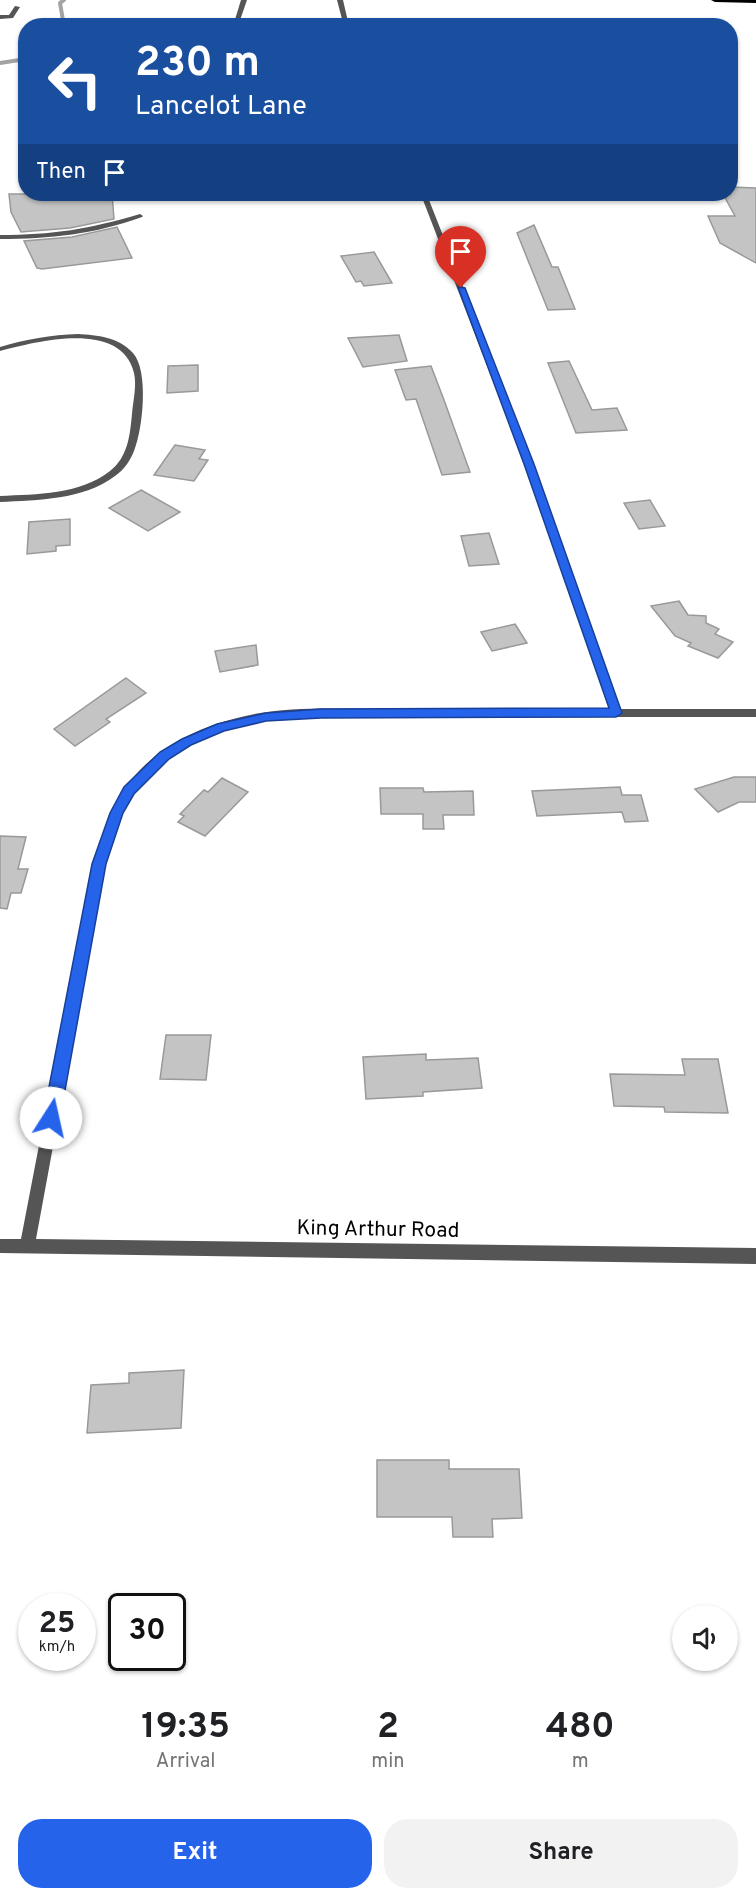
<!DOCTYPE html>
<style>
body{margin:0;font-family:Overpass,sans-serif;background:#f2f2f2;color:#202124;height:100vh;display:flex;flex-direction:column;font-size:22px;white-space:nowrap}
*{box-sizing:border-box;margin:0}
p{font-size:20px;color:#757577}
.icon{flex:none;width:33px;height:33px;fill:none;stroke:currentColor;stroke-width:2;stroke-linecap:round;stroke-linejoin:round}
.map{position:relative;height:1690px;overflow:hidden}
.details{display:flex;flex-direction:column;background:#fff;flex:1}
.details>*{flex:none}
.banner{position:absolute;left:18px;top:18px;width:720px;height:183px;border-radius:24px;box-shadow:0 2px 4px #0004;background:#1a4fa0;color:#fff;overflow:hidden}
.tools{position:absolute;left:672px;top:1605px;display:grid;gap:12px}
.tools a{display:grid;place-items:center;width:66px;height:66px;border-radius:50%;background:#fff;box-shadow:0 2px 4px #0004;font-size:30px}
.speed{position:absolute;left:18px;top:1593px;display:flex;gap:12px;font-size:30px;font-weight:700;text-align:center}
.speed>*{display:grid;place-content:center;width:78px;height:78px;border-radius:50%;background:#fff;box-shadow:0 2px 4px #0004;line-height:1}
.speed small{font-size:15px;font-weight:400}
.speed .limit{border:3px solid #111;border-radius:9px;background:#fff;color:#111}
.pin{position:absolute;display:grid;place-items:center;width:51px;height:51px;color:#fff;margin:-62px -26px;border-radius:50% 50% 50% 0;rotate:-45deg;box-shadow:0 0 6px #0007}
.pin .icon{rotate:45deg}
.me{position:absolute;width:66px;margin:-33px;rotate:10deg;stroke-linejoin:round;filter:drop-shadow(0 0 4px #0008)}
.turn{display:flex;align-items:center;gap:21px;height:126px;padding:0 18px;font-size:27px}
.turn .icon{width:78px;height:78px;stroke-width:2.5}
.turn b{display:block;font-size:42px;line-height:51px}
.then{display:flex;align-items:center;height:57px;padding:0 18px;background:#0003;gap:12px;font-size:22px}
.eta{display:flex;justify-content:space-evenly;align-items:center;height:102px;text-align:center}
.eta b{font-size:36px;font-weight:700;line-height:42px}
.action{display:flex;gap:12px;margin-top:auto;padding:12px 18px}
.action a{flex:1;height:69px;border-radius:24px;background:#2563eb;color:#fff;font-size:24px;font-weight:700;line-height:69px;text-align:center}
.action a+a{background:#f2f2f2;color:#202124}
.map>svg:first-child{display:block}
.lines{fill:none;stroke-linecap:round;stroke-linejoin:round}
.stream{stroke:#a3a3a3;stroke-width:4}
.building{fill:#c4c4c4;stroke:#999;stroke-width:1.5}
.lane{fill:#555;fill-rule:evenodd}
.street{fill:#555;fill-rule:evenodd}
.highway{fill:#000;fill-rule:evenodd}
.route{fill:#2563eb;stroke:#184099;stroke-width:1.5}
.labels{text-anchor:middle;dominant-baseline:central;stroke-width:5;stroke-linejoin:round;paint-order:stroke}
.near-street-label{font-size:21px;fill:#000;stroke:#fff}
</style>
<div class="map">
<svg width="756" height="1690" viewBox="0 0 756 1690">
<rect width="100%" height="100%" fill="#fff"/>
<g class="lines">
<g class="stream">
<path d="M64,0L60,3L64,26"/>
<path d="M0,63L26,59"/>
</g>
</g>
<g class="building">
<path d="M730,187L756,188V263L720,243L708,216H735L723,194H730Z"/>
<path d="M9,194H112L114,219L70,228L21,232L11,212Z"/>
<path d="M534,225L552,267H558L575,309L548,310L517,233Z"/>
<path d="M117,227L132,258L42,269L37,268L24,241L72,237Z"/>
<path d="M374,252L392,283L364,286L361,281L356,282L341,256Z"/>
<path d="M399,335L407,361L363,367L348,338Z"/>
<path d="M569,361L592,410L617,408L627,430L576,433L548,363Z"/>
<path d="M198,365V391L167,393L168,366Z"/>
<path d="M431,366L444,400L470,472L442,475L416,399L406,400L395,370Z"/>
<path d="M175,445L205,450L199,459L208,460L194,481L154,475Z"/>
<path d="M141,490L180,512L148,531L109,508Z"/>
<path d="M650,500L665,526L639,529L624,503Z"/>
<path d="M70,519V545L56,546V551L27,554L29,522Z"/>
<path d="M489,533L499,564L469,566L461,536Z"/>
<path d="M679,601L688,615L706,616V623L719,629L715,634L733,642L718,658L688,646L691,643L675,636L651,606Z"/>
<path d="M515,624L527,643L492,651L481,632Z"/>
<path d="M256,645L258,665L220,672L215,651Z"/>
<path d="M126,678L146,693L106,719L110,722L75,746L54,729Z"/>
<path d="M734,777H756V802H739L718,812L695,789Z"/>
<path d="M222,778L248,792L205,836L178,822L184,816L180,814L204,790L208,792Z"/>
<path d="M620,787L622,795H641L648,821L625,822L622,812L537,816L532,791Z"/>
<path d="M380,788H423L424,792L473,791L474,815H443L444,829H423V814H381Z"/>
<path d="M0,836L26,837L18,869H28L21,893H11L7,909L0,908Z"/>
<path d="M166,1035H211L206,1080L160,1079Z"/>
<path d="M426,1054V1060L478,1058L482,1088L423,1092V1096L366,1099L363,1057Z"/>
<path d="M682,1059H718L728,1113L665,1112L664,1107L614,1106L610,1074L685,1075Z"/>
<path d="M184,1370L181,1428L87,1433L91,1385L129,1383V1373Z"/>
<path d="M377,1460H449V1469H519L522,1518L492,1519L493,1537H453L452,1517H377Z"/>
</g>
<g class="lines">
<g class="lane">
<path d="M337,0H343L349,26H280L343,23Z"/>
<path d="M15,6L20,7L13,18L0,19V15H9Z"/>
</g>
<g class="street">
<path d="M241,0H247L238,26H233Z"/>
<path d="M426,198L429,200L533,464L620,709H756V717H321C294,719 265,718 238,725C198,735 156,760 132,795C118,815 112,841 105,864L36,1239L756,1248V1264L0,1253V1239H21L93,864C105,827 116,792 145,765C171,741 204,726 237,718C285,705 338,709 387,709C461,709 535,709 609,709L525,464L423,200Z"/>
<path d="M140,214L143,216L142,217C96,234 49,239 0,239V235C52,235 90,229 140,214Z"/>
<path d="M78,334C97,335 119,337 133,353C149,371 143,429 134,451C130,461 124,470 115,476C83,500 38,500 0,502V496C37,494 79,495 110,471C128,457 130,435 132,414C133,401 137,386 134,373C121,319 36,342 0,351V347C26,339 51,335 78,334Z"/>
</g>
<path class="highway" d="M711,0H756V3L715,2Z"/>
</g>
<path class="route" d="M458,287L465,288L534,464L622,713L616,717L321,718L266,721L224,731L191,745L169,759L134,794L123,813L106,864L60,1118L57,1123L51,1125L46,1123L43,1118L92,864L110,813L124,787L160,752L182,739L217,724L266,713L321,709L609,708L524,464Z"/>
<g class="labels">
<g class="near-street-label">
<text transform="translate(378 1230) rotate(1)">King Arthur Road</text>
</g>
</g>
</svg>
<div class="tools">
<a><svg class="icon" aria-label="sound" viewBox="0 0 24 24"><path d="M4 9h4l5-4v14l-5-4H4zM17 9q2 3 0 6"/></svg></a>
</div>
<div class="speed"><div>25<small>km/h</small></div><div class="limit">30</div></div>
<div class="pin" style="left:461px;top:288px;background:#d93025"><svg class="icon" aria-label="arrive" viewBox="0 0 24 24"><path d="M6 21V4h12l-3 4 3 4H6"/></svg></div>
<svg class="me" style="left:51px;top:1118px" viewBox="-20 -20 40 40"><circle r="19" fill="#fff"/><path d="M0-13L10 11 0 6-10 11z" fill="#2563eb"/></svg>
<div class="banner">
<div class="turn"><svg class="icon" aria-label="left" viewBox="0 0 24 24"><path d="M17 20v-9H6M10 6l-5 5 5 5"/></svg><div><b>230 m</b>Lancelot Lane</div></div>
<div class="then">Then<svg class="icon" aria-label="arrive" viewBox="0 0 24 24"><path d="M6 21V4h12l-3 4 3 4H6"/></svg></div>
</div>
</div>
<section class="details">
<div class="eta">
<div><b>19:35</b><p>Arrival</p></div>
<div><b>2</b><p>min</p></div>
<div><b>480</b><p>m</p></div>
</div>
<div class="action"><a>Exit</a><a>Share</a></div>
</section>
